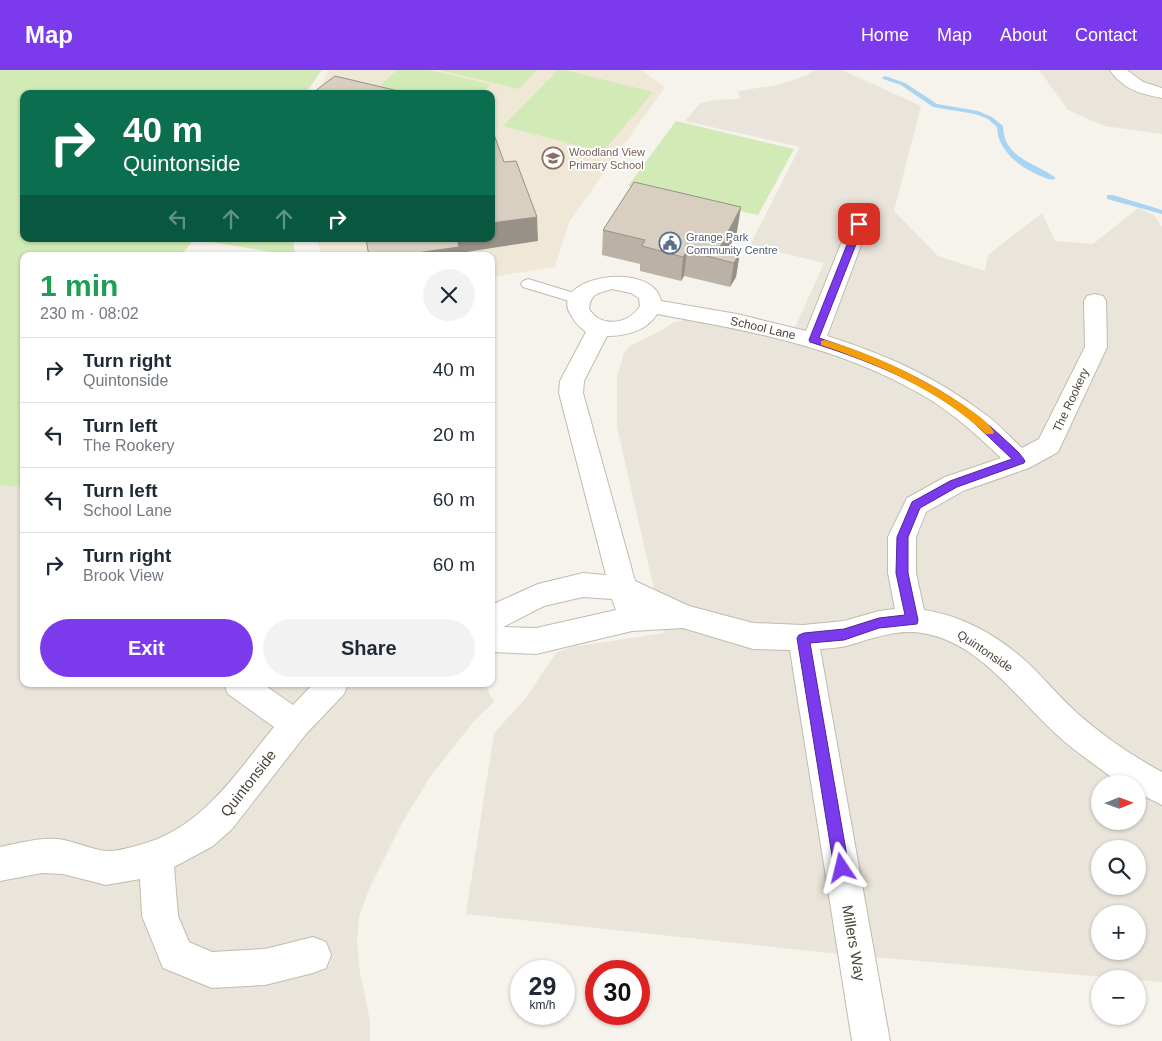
<!DOCTYPE html>
<meta charset="utf-8">
<style>
body{margin:0;font-family:Helvetica,sans-serif;background:#f2f2f3;color:#1f2937;height:100vh;display:flex;flex-direction:column;font-size:19px;white-space:nowrap}
*{box-sizing:border-box;margin:0}
p{font-size:16px;color:#747a83}
.icon{flex:none;width:28px;height:28px;fill:none;stroke:currentColor;stroke-width:2;stroke-linecap:round;stroke-linejoin:round}
.map{position:relative;flex:1;overflow:hidden}
.details{position:absolute;left:20px;top:182px;width:475px;height:435px;display:flex;flex-direction:column;background:#fff;border-radius:10px;box-shadow:0 1px 4px #0004}
.details>*{flex:none}
.top-card{position:absolute;left:20px;top:20px;width:475px;height:152px;border-radius:10px;box-shadow:0 1px 4px #0004;background:#0b6e4f;color:#fff;overflow:hidden}
.needle{width:32px;rotate:89deg}
.tools{position:absolute;left:1091px;top:705px;display:grid;gap:10px}
.tools a{display:grid;place-items:center;width:55px;height:55px;border-radius:50%;background:#fff;box-shadow:0 1px 4px #0004;font-size:25px}
.speed{position:absolute;left:510px;top:890px;display:flex;gap:10px;font-size:25px;font-weight:700;text-align:center}
.speed>*{display:grid;place-content:center;width:65px;height:65px;border-radius:50%;background:#fff;box-shadow:0 1px 4px #0004;line-height:1}
.speed small{font-size:12px;font-weight:400}
.speed .limit{border:8px solid #d22;background:#fff;color:#111}
.pin{position:absolute;display:grid;place-items:center;width:42px;height:42px;color:#fff;margin:-21px;border-radius:10px;box-shadow:0 2px 8px #0006}
.me{position:absolute;width:55px;margin:-28px;rotate:350deg;stroke-linejoin:round;filter:drop-shadow(0 0 4px #0008)}
.turn{display:flex;align-items:center;gap:18px;height:105px;padding:0 20px;font-size:22px}
.turn .icon{width:65px;height:65px;stroke-width:2.5}
.turn b{display:block;font-size:35px;line-height:42px}
.lanes{display:flex;align-items:center;height:48px;padding:0 20px;background:#0003;justify-content:center;gap:25px;direction:ltr}
.lanes .off{opacity:.35}
.round{display:grid;place-items:center;flex:none;width:52px;height:52px;border-radius:26px;background:#f2f2f3}
.overview{display:flex;align-items:center;justify-content:space-between;height:85px;padding:0 20px}
h1{font-size:30px;font-weight:700;line-height:38px;color:#1e9e55}
.cta{display:flex;gap:10px;margin-top:auto;padding:10px 20px}
.cta a{flex:1;height:58px;border-radius:30px;background:#7c3aed;color:#fff;font-size:20px;font-weight:700;line-height:58px;text-align:center}
.cta a+a{background:#f2f2f3;color:#1f2937}
ul{padding:0;list-style:none}
li{display:flex;align-items:center;gap:15px;height:65px;padding:0 20px;border-top:1px solid #e0e1e3}
li div{flex:1}
li b{display:block;font-size:19px}
li em{font-style:normal}
header{display:flex;align-items:center;gap:30px;box-sizing:border-box;height:70px;padding:0 25px;background:#7c3aed;color:#fff}
header strong{font-size:24px}
nav{display:flex;gap:28px;margin-inline-start:auto;font-size:18px}
.map>svg:first-child{display:block}
.residential{fill:#eae5da;fill-rule:evenodd}
.education{fill:#efe8d6}
.green{fill:#d2eab5}
.lines{fill:none;stroke-linecap:round;stroke-linejoin:round}
.stream{fill:#a9d4f2;fill-rule:evenodd}
.lane-casing{stroke:#c2bbae;stroke-width:2}
.street-casing{stroke:#c2bbae;stroke-width:2}
.lane{fill:#fff;fill-rule:evenodd}
.street{fill:#fff;fill-rule:evenodd}
.wall{fill:#bab2a6}
.shaded-wall{fill:#979187}
.building{fill:#d8cfc1;stroke:#979187}
.route{fill:#7c3aed;stroke:#51269a}
.slow{fill:#f59e0b}
.labels{text-anchor:middle;dominant-baseline:central;stroke-width:4;stroke-linejoin:round;paint-order:stroke}
.far-education-label{font-size:11px;fill:#785e54;stroke:#fff;text-anchor:start}
.far-service-label{font-size:11px;fill:#4e5e75;stroke:#fff;text-anchor:start}
.street-label{font-size:12px;fill:#4b4439;stroke:#fff}
.near-street-label{font-size:15px;fill:#4b4439;stroke:#fff}
</style>
<header>
<strong>Map</strong>
<nav><a>Home</a><a>Map</a><a>About</a><a>Contact</a></nav>
</header>
<div class="map">
<svg width="1162" height="971" viewBox="0 0 1162 971">
<rect width="100%" height="100%" fill="#f6f3ec"/>
<g class="residential">
<path d="M815,0H842L921,36L894,141L938,186L985,201L988,185L1042,143L1055,171L1093,174L1138,138L1154,145L1162,157V912L838,884L466,844L494,663L525,629L556,583L571,577L664,563L617,357V307L624,283L630,276L662,260L672,253L692,248L789,271L824,193L750,175L800,77L685,51L700,33L714,30L740,29L738,21L778,15L805,6ZM1100,714H1138V751H1100ZM1100,779H1138V816H1100ZM1100,844H1138V881H1100Z"/>
<path d="M1039,0H1162V64L1104,56L1068,40Z"/>
<path d="M0,415L24,418V614H485L494,632L474,651L430,707L402,753L369,819L359,847L357,872L360,902L370,951V971H0Z"/>
</g>
<path class="education" d="M329,0H641L665,17L569,152L555,197L491,207V186H321L317,169H491V24H317Z"/>
<g class="green">
<path d="M0,0H322L305,24H24V169H194L181,186H24V418L0,415Z"/>
<path d="M397,0H429L490,14L481,24L373,22Z"/>
<path d="M439,0H537L519,19Z"/>
<path d="M558,0H565L653,22L603,82L503,56Z"/>
<path d="M676,51L794,79L758,145L628,116Z"/>
<path d="M214,169H293L295,186L212,172Z"/>
</g>
<g class="lines">
<g class="stream">
<path d="M885,6L905,13L937,34L978,41L992,47L1003,56C1004,89 1035,92 1056,108L1052,110C1028,103 997,84 997,57L988,49L975,44L933,37L901,15L883,9L882,8Z"/>
<path d="M1107,125H1113L1162,140V144L1107,129Z"/>
</g>
<g class="lane-casing">
<path id="lane" d="M528,209L584,226L586,229L584,232L579,234L523,217L521,214L523,211Z"/>
</g>
<g class="street-casing">
<g id="street">
<path d="M1110,0H1127L1143,12L1162,18V28C1141,24 1122,19 1110,0Z"/>
<path d="M859,148L866,150L869,154L827,266C884,284 934,306 982,342C997,352 1009,366 1022,378L1039,369L1085,277L1084,231L1087,226L1095,224L1103,226L1106,231L1107,277L1058,382L1029,398L963,421L926,442L916,467V503L924,540C959,545 993,563 1020,586C1040,603 1057,625 1077,643C1102,665 1132,686 1162,702V735L1138,723V714H1121L1118,712C1097,696 1074,681 1055,663C1013,625 975,566 913,562C889,561 868,570 846,576C838,578 828,578 820,579L890,971H852L790,580L753,579L683,558L632,561L536,584L491,582V535L538,514L583,503L606,505L559,323L560,311L586,262C579,257 575,252 571,245C546,207 653,189 661,231L737,244L806,261L849,154L852,150ZM612,219L631,223L639,228L640,236C628,255 601,258 589,239C591,222 598,224 612,219ZM657,244C751,261 841,277 924,326C953,343 977,365 1001,388L945,407L907,428L888,467V503L895,539L879,541L844,551L803,555L753,553L689,536L635,511L583,323L584,311L607,266C625,266 647,261 657,244ZM583,527L612,529L616,540L536,558L503,557L544,536Z"/>
<path d="M224,614H263L293,635L313,614H348L344,624L306,664L232,759L213,776L174,797L178,846L189,872L212,882L265,879L313,867L326,872L331,885L326,898L313,903L265,915L212,918L163,898L142,846L140,809L106,815L63,804L42,803L0,811V777C21,773 43,766 64,770C78,773 91,779 105,781C115,782 129,778 139,775C202,759 235,704 274,657L228,624Z"/>
</g>
</g>
<use href="#lane" class="lane"/>
<use href="#street" class="street"/>
</g>
<path class="wall" d="M603,160L737,162L728,179L740,182L736,207L730,217L684,206L681,211L640,201V194L602,185Z"/>
<g class="shaded-wall">
<path d="M741,137L737,162L723,190L720,177Z"/>
<path d="M537,147L538,171L460,183V186H394L455,169H491V153Z"/>
<path d="M687,181L684,206L681,211L683,187Z"/>
<path d="M740,182L736,207L730,217L734,193Z"/>
</g>
<g class="building">
<path d="M335,6L411,24H322L315,21Z"/>
<path d="M493,62L504,92L516,91L537,147L491,153V63Z"/>
<path d="M634,112L741,137L720,177L740,182L734,193L687,181L683,187L642,176L645,170L603,160Z"/>
<path d="M366,169H457L459,177L394,186H369Z"/>
</g>
<path class="route" d="M856,152L864,154L819,268C886,290 949,318 1001,366C1009,374 1019,381 1025,391L1024,393L957,417L920,438L908,467V503L918,550L917,554L879,558L844,570L810,573L849,798L847,803L842,805L836,803L834,798L797,568L799,565L804,563L844,559L879,548L905,545L896,503L897,467L912,432L950,411L1012,389C999,377 986,364 973,352C927,313 867,290 810,272L809,270Z"/>
<path class="slow" d="M825,270C873,284 920,306 962,334C973,342 987,350 994,362L993,364H986C940,321 880,295 821,275V271Z"/>
<defs>
<g id="school-ring" transform="scale(1.125)"><circle r="9.5" fill="#fff" stroke="#8d6e63" stroke-width="1.5"/><path d="M0-5L7-2L0 1L-7-2ZM-4 1L0 2.5L4 1V4Q0 6-4 4Z" fill="#8d6e63"/></g>
<g id="civic-ring" transform="scale(1.125)"><circle r="9.5" fill="#fff" stroke="#5c6f8a" stroke-width="1.5"/><path d="M-.6-6.5H3V-4.5H.6V-3L4-1V1h2V6H-6V1h2V-1L-.6-3ZM-1.2 2.5V6h2.4V2.5Z" fill="#5c6f8a"/></g>
</defs>
<g fill-rule="evenodd">
<use href="#school-ring" x="553" y="88"/>
<use href="#civic-ring" x="670" y="173"/>
</g>
<g class="labels">
<g class="far-education-label">
<text x="569" y="82">Woodland View<tspan x="569" dy="13">Primary School</tspan></text>
</g>
<g class="far-service-label">
<text x="686" y="167">Grange Park<tspan x="686" dy="13">Community Centre</tspan></text>
</g>
<g class="street-label">
<text transform="translate(763 258) rotate(13)">School Lane</text>
<text transform="translate(1071 330) rotate(-65)">The Rookery</text>
<text transform="translate(985 581) rotate(34)">Quintonside</text>
</g>
<g class="near-street-label">
<text transform="translate(248 713) rotate(-52)">Quintonside</text>
<text transform="translate(854 873) rotate(80)">Millers Way</text>
</g>
</g>
</svg>
<div class="tools">
<a><svg class="needle" viewBox="-14 -14 28 28"><path d="M0-13l5 13h-10z" fill="#e53935"/><path d="M0 13l5-13h-10z" fill="#747a83"/></svg></a>
<a><svg class="icon" aria-label="search" viewBox="0 0 24 24"><circle cx="10" cy="10" r="6"/><path d="M15 15l6 6"/></svg></a>
<a>+</a>
<a>−</a>
</div>
<div class="speed"><div>29<small>km/h</small></div><div class="limit">30</div></div>
<div class="pin" style="left:859px;top:154px;background:#d93025"><svg class="icon" aria-label="arrive" viewBox="0 0 24 24"><path d="M6 21V4h12l-3 4 3 4H6"/></svg></div>
<svg class="me" style="left:842px;top:798px" viewBox="-20 -20 40 40"><path d="M0-17L14 15 0 8-14 15z" fill="#7c3aed" stroke="#fff" stroke-width="4"/></svg>
<div class="top-card">
<div class="turn"><svg class="icon" aria-label="right" viewBox="0 0 24 24"><path d="M7 20v-9h11M14 6l5 5-5 5"/></svg><div><b>40 m</b>Quintonside</div></div>
<div class="lanes"><svg class="icon off" aria-label="left" viewBox="0 0 24 24"><path d="M17 20v-9H6M10 6l-5 5 5 5"/></svg><svg class="icon off" aria-label="ahead" viewBox="0 0 24 24"><path d="M12 20V5M6 11l6-6 6 6"/></svg><svg class="icon off" aria-label="ahead" viewBox="0 0 24 24"><path d="M12 20V5M6 11l6-6 6 6"/></svg><svg class="icon" aria-label="right" viewBox="0 0 24 24"><path d="M7 20v-9h11M14 6l5 5-5 5"/></svg></div>
</div>
<section class="details">
<div class="overview"><div><h1>1 min</h1><p>230 m · 08:02</p></div><a class="round"><svg class="icon" aria-label="close" viewBox="0 0 24 24"><path d="M6 6l12 12M18 6L6 18"/></svg></a></div>
<ul>
<li><svg class="icon" aria-label="right" viewBox="0 0 24 24"><path d="M7 20v-9h11M14 6l5 5-5 5"/></svg><div><b>Turn right</b><p>Quintonside</p></div><em>40 m</em></li>
<li><svg class="icon" aria-label="left" viewBox="0 0 24 24"><path d="M17 20v-9H6M10 6l-5 5 5 5"/></svg><div><b>Turn left</b><p>The Rookery</p></div><em>20 m</em></li>
<li><svg class="icon" aria-label="left" viewBox="0 0 24 24"><path d="M17 20v-9H6M10 6l-5 5 5 5"/></svg><div><b>Turn left</b><p>School Lane</p></div><em>60 m</em></li>
<li><svg class="icon" aria-label="right" viewBox="0 0 24 24"><path d="M7 20v-9h11M14 6l5 5-5 5"/></svg><div><b>Turn right</b><p>Brook View</p></div><em>60 m</em></li>
</ul>
<div class="cta"><a>Exit</a><a>Share</a></div>
</section>
</div>
